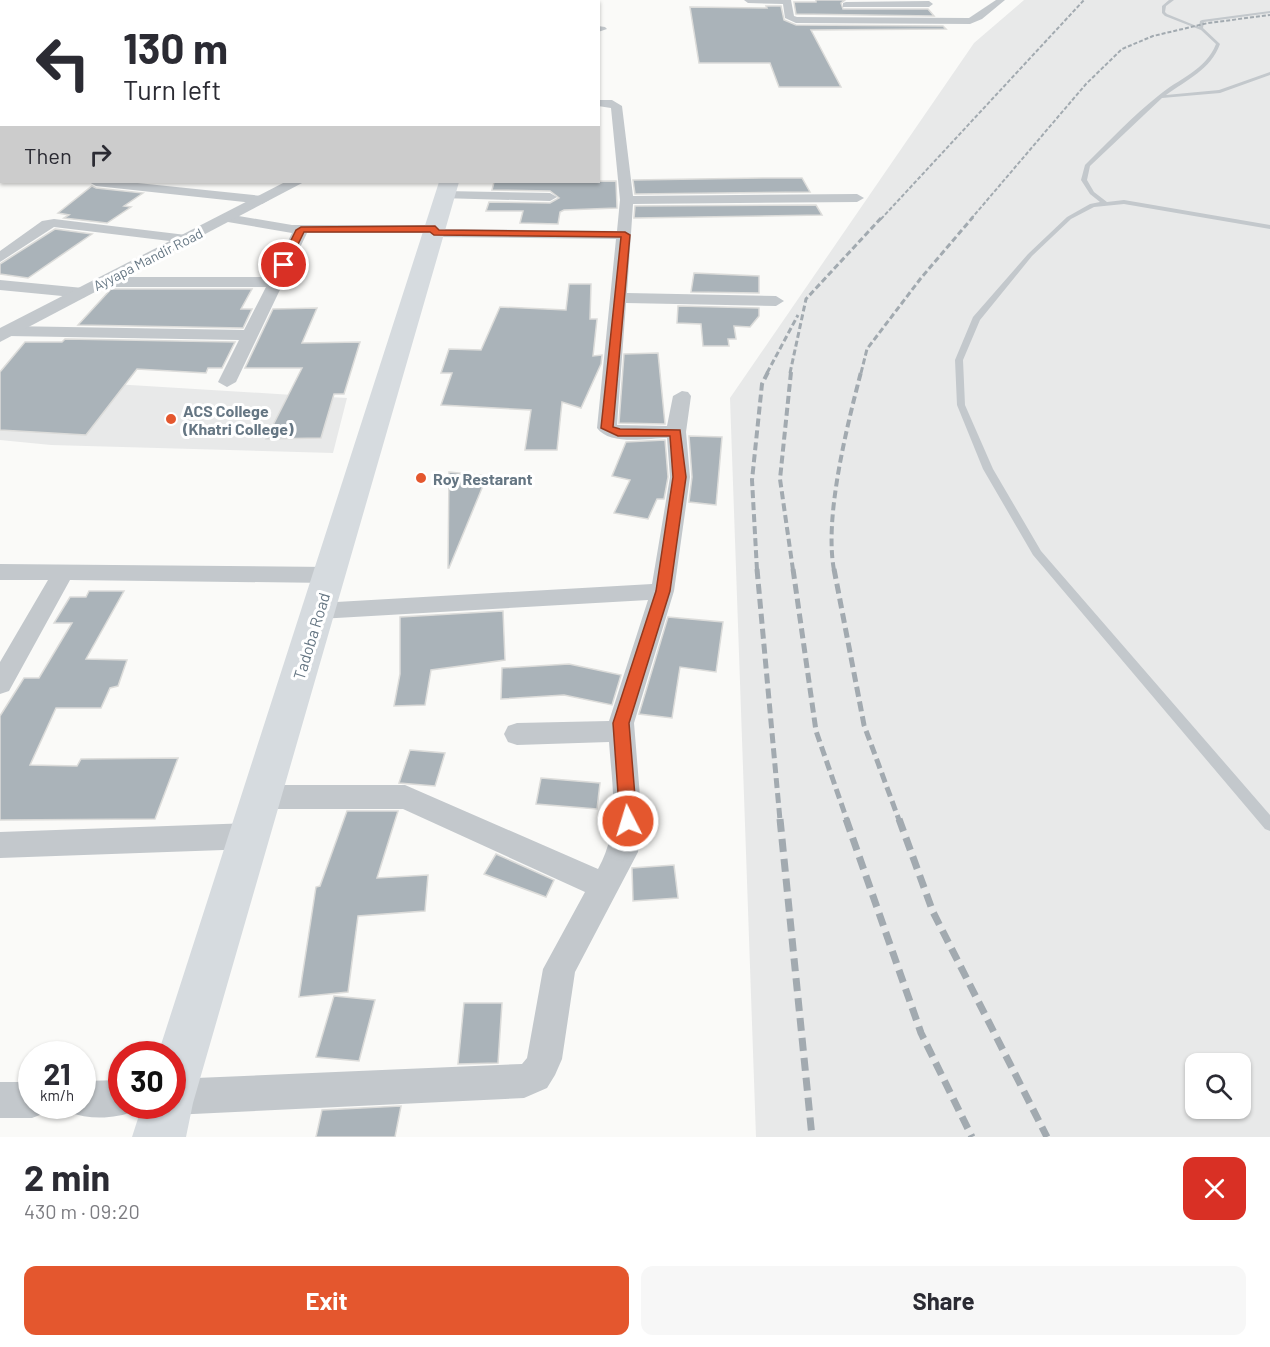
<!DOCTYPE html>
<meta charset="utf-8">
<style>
body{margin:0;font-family:Barlow,sans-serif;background:#f7f7f7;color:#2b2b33;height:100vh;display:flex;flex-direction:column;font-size:22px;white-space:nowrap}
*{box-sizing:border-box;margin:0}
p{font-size:20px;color:#7c7c81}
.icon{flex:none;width:33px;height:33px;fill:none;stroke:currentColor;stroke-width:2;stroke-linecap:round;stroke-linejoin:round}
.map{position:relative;height:1137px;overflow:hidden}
.drawer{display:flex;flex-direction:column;background:#fff;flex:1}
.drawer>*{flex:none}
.guide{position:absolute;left:0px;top:0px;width:600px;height:183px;box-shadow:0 2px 4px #0004;background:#fff;color:#2b2b33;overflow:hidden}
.buttons{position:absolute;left:1185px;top:1053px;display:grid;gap:12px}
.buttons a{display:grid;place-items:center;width:66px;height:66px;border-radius:12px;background:#fff;box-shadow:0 2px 4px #0004;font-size:30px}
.speed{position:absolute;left:18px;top:1041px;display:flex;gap:12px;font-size:30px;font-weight:700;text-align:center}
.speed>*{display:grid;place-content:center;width:78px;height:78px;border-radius:50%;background:#fff;box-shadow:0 2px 4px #0004;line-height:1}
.speed small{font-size:15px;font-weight:400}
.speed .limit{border:9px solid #d22;background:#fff;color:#111}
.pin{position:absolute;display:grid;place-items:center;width:51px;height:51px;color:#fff;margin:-26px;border:3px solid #fff;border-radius:50%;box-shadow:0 2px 6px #0007}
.me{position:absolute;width:66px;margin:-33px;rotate:355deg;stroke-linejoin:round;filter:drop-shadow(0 0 4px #0008)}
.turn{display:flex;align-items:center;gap:21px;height:126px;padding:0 24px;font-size:27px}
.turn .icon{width:78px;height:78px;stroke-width:2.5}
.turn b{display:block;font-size:42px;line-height:51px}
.then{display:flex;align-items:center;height:57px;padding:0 24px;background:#0003;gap:12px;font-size:22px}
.round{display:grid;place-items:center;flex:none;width:63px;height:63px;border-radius:12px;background:#f7f7f7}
.overview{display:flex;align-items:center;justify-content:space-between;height:102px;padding:0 24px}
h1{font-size:36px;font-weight:700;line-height:45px}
.action{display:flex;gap:12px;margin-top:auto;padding:12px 24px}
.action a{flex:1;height:69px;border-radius:12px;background:#e4572e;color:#fff;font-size:24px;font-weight:700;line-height:69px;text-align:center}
.action a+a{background:#f7f7f7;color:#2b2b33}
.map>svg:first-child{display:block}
.built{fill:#e8e9e9;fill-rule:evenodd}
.building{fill:#aab3b9;stroke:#dcdcda;stroke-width:1.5}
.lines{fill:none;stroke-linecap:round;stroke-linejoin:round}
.service{fill:#c3c8cc;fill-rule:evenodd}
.minor{fill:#c3c8cc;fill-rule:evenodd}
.tertiary{fill:#c3c8cc;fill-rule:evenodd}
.primary{fill:#d6dbdf;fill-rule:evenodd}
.rail-far4{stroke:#a2aab0;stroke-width:2;stroke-dasharray:4 2;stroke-linecap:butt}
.rail-far3{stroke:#a2aab0;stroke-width:3;stroke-dasharray:6 3;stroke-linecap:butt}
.rail-far2{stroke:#a2aab0;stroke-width:4;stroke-dasharray:8 4;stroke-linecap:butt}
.rail-far1{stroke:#a2aab0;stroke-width:5;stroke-dasharray:10 5;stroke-linecap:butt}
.rail{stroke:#a2aab0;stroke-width:7;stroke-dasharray:13 7;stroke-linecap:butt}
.route{fill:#e4572e;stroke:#94391e;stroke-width:1.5}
.poi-dot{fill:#e4572e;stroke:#fff;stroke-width:2}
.labels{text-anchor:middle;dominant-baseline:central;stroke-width:6;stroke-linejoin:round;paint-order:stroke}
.far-street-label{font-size:14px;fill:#657683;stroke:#fff}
.poi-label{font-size:16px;font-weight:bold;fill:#657683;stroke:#fff;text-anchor:start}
.street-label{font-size:16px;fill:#657683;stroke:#fff}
</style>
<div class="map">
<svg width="1270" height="1137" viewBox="0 0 1270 1137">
<rect width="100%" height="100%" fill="#fafaf8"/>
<g class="built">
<path d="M1024,0H1270V1137H756L730,398L974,43ZM1196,1064H1240V1108H1196Z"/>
<path d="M0,377L293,395L347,398L333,453L51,445L0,440Z"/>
</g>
<g class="building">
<path d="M816,0H845L841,3L843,9H928L934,16L796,14L794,2H816Z"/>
<path d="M766,6H781L784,20L796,25L943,26L946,29L811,30L841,87H779L770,63H699L690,7L767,8Z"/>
<path d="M762,178H802L810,192L635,194L633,180Z"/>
<path d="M616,181L617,208L564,210L560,212L558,224L520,223L523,211H486L489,202L550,203L559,198L550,191L492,190L494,182Z"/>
<path d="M92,186L96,188L143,193L124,206L131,207L107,223L64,218L69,215L58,213Z"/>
<path d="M816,205L822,215L634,218L635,206Z"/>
<path d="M55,229L92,234L28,278L0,274V264Z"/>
<path d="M694,273L759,276V293L691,292Z"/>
<path d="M569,284H591L590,319H597L593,356L602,355L601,364L581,408L562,402L557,450H525L531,410L441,405L452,373H441L449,349L481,350L500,307L566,310Z"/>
<path d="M111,289H252L241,309H252L243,328L78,325Z"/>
<path d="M678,306L759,308V316L750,327L734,326L736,339H728L729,346H703L701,324L677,323Z"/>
<path d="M317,308L302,343L360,342L344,394H334L321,438L266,439L302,368H245L273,309Z"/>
<path d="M65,339L235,342L222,368H208L206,373L137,369L86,435L0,430V372L25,342H62Z"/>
<path d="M658,353L665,424L619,423L624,354Z"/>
<path d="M689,436L722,437L716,505L689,502L692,477Z"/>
<path d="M665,440L668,477L664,499H657L648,519L614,513L630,480L612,476L626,442Z"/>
<path d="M449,472L487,476L449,568H448Z"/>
<path d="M89,591H124L86,659L127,660L118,686L110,688L101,708H56L30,765L77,766L81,759L178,758L155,819L0,820V716L24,678H39L72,623H54L70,597H86Z"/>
<path d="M503,611L505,660L431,670L425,705L394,706L400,674V617Z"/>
<path d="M668,617L723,622L716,672L680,667L672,718L639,714Z"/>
<path d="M569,664L621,675L612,705L564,695L501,699L502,668Z"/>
<path d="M410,750L445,753L435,786L399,783Z"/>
<path d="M541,778L600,783L597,809L536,804Z"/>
<path d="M347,811H398L377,878L428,875L425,911L358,916L348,992L299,997L316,887L320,886Z"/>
<path d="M496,854L554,880L546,897L484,874Z"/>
<path d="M674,865L678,898L633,901L632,868Z"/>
<path d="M334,996L375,1000L359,1061L316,1057Z"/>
<path d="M464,1003H502L498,1063L458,1064Z"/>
<path d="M401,1106L395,1137H316L322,1110Z"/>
</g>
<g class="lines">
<path class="service" d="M1169,0H1174L1166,6L1165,12L1167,14L1199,27L1200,21L1202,20L1270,11V13L1204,22L1203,28L1220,44C1211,69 1187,80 1166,95L1219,90L1270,72V75L1220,93L1162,98L1090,166L1087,180L1094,192L1107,202L1124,200L1270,225V229L1124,204L1094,207L1071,219L1032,256L980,320L963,360L965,405L993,469L1041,551L1270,815V831L1265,829L1033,555L983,469L957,405L955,360L973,317L1028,254L1067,217L1090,204L1100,202L1090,194L1081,180L1085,165C1109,141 1133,116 1158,96C1178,79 1206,70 1216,44L1201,30L1165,16L1162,13V6Z"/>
<g class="minor">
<path d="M744,0H791L794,16L797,17L969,18L996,0H1005L982,19L970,24L796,23L785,18L783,4L748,3Z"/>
<path d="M846,2L929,1L933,4L929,7H843V3Z"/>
<rect x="0" y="9" width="2" height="6"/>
<path d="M598,26L605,27L607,29L598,32Z"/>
<rect x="0" y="33" width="2" height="6"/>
<path d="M0,66H2L0,73Z"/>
<path d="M0,99H2L0,106Z"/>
<path d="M598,100H612L622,106L633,196L857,194L864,198L857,202L633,204L627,293L776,296L784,301L776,306L626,303L617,425L667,426L673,396L682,391L688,392L691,396L686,432L690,477L674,591L634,723L642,821L638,852L575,972L562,1059L555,1075L547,1088L524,1098L172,1115L159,1110L158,1106H172V1079L522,1064L527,1058L543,969L585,892L403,809H262L252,805L248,797L252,789L262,785H405L598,869C621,828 612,787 609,742L517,745L508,742L504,734L508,726L517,723L609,721L648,600L319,619L311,617L307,611L311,605L319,603L652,584L670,477L667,438C648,438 610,446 597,428L616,239L434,237L427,233H307L236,382L227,387L218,382L239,340L8,336L2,335L0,330L8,326L244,330L266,287H103L95,282L103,277H270L292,233L222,221V215L227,214L292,225H435L442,229L617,231L620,200L611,108L598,106Z"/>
<path d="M89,182H128L262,196L269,200L262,204L96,186Z"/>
<path d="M445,191L550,193L557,197L550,201L440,198L438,195Z"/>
<path d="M54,219L186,235L193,239L186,243L54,227L0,262V251L42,221Z"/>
<path d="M0,280L83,288L91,293L83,298L0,290Z"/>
<path d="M0,564L330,567L338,569L341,575L338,581L330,583L70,580L9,691L0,694V662L48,580H0Z"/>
<path d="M251,823L261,827L266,836L261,845L251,849L0,858V832Z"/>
<path d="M122,1080V1106H137L135,1111C115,1119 89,1120 69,1112L67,1106H82V1081Z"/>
<path d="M0,1082H32V1106H47L45,1113L32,1118H0Z"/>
</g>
<g class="tertiary">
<path d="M412,0H434L435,2H413Z"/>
<path d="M285,182H304L0,342V328Z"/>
</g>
<g class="primary">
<rect x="496" y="0" width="12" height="2"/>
<path d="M439,182H459L193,1103L186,1137H132L142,1106H172V1054H158Z"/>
</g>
<g class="rail-far4">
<path d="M881,219L1084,0"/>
<path d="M971,219L1086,84L1122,49L1153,36L1208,23L1270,15"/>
</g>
<g class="rail-far3">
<path d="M767,373L798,315"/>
<path d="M790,373L806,299L882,217"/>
<path d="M861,373L867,349L921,278L973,217"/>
</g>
<g class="rail-far2">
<path d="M791,372L780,479L793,570"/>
<path d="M757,570L752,480L762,384L768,372"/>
<path d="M834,570C824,517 847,426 861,372"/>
</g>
<g class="rail-far1">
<path d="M757,569L780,820"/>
<path d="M793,569L816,731L847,820"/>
<path d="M834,569L864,725L899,820"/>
</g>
<g class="rail">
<path d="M780,819L812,1137"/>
<path d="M846,819L921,1033L972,1137"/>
<path d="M899,819L933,912L1047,1137"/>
</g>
</g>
<path class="route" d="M435,226L439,230L625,232L630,235L613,427L620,429L680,430L686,477L670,591L629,723L637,821L634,826L628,828L622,826L620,821L613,723L656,591L673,477L670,436H618L601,428L621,237L434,235L430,232H304L287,267L279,265L296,230L301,227Z"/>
<g class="poi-dot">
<circle cx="171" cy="419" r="6"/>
<circle cx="421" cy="478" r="6"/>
</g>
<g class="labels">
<g class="far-street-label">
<text transform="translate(148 259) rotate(-27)">Ayyapa Mandir Road</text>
</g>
<g class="poi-label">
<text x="183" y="410">ACS College<tspan x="183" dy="18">(Khatri College)</tspan></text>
<text x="433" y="478">Roy Restarant</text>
</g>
<g class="street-label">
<text transform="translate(311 636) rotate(-73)">Tadoba Road</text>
</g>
</g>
</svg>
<div class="buttons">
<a><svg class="icon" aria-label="search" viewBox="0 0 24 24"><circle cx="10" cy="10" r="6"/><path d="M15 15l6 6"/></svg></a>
</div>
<div class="speed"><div>21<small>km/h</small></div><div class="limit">30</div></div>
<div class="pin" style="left:284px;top:265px;background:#d93025"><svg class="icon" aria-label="arrive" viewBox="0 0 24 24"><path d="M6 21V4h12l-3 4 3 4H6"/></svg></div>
<svg class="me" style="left:628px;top:821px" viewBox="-20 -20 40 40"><circle r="17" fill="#e4572e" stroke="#fff" stroke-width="3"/><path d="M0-11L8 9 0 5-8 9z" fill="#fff"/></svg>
<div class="guide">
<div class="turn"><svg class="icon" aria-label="left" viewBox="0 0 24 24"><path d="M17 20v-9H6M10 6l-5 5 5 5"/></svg><div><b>130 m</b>Turn left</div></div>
<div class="then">Then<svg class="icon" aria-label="right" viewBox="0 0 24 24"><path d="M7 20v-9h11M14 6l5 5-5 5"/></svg></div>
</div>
</div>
<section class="drawer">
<div class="overview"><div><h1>2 min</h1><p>430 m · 09:20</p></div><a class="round" style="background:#d93025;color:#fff"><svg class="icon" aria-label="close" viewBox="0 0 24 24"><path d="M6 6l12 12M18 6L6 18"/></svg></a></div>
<div class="action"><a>Exit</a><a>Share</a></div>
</section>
